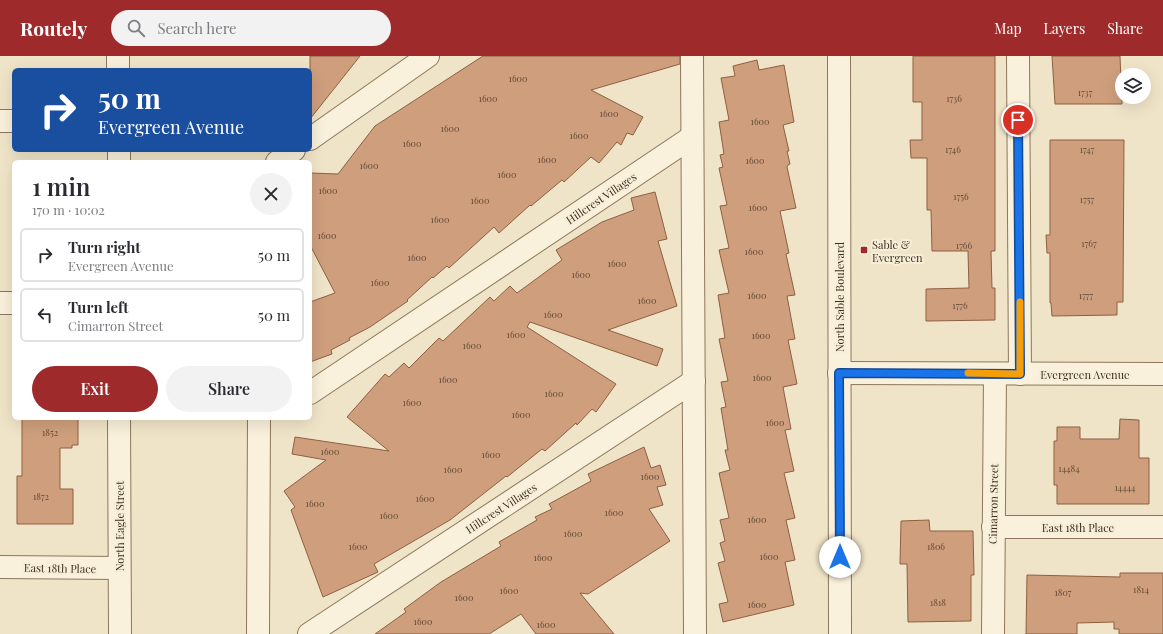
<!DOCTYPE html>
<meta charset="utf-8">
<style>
body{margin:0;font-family:"Playfair Display",serif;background:#f2f2f3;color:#2b2b33;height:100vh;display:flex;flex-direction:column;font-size:15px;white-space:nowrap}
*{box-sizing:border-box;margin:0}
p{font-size:13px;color:#7c7c81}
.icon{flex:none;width:22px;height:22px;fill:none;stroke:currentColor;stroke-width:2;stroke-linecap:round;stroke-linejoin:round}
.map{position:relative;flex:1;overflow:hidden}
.panel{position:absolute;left:12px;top:104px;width:300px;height:260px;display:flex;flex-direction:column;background:#fff;border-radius:6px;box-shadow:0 4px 16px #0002}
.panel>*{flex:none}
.hud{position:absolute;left:12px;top:12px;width:300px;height:84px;border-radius:6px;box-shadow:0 4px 16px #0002;background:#1a4fa0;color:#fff;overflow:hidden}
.fabs{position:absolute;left:1115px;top:12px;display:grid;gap:8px}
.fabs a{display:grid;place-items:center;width:36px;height:36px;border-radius:50%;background:#fff;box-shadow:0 4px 16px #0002;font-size:20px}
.pin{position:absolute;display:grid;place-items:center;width:34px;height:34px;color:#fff;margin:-17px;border:2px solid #fff;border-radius:50%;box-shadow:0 1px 4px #0007}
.me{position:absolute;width:44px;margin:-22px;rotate:0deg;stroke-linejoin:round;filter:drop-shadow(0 0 3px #0008)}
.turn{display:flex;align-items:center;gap:14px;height:84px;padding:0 20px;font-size:18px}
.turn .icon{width:52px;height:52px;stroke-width:2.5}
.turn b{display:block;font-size:28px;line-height:34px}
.round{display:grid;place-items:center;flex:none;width:42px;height:42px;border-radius:21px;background:#f2f2f3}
.summary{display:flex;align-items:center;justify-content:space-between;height:68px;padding:0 20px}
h1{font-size:24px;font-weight:600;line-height:30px}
.button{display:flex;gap:8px;margin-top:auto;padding:8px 20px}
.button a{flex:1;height:46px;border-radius:24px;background:#9e2a2b;color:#fff;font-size:16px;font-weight:600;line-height:46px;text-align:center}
.button a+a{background:#f2f2f3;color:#2b2b33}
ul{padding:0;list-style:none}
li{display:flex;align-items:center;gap:12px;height:54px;margin:0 8px 6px;padding:0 12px;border:2px solid #e1e1e2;border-radius:6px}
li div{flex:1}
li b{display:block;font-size:15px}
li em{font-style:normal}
header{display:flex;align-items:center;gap:24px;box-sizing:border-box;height:56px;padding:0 20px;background:#9e2a2b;color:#fff}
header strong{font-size:19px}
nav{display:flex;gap:22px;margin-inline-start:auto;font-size:14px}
.search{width:280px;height:36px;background:#f2f2f3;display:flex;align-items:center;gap:10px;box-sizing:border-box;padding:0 14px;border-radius:22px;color:#7c7c81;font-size:15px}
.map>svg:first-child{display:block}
.building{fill:#cf9f7d;stroke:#8d5f41}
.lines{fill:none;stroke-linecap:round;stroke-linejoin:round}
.minor-casing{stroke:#8d765c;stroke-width:24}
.minor{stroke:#faf1dc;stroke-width:22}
.route-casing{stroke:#114b97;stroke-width:10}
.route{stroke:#1a73e8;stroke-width:7}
.slow{stroke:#f59e0b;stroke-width:7}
.poi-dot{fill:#9e2a2b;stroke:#f7eed8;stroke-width:1.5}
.labels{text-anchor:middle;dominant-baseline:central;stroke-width:4;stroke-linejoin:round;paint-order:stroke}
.number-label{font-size:9px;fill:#624a37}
.street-label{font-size:11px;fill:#3d2e20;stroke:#f7eed8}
.poi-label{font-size:11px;fill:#3d2e20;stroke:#f7eed8;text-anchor:start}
</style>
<header>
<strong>Routely</strong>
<div class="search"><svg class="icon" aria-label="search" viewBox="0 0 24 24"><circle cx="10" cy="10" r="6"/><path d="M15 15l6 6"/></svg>Search here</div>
<nav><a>Map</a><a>Layers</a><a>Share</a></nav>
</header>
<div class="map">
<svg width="1163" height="578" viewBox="0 0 1163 578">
<rect width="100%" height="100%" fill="#f0e4c8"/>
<g class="building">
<path d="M310,0H360L310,63Z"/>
<path d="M483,0H680V8L591,34L643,61L633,79L627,77L621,89L617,86L599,107L591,101L564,126L562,124L531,150L530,149L499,177L494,171L449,212L447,210L433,222L432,221L407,244L408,245L370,271L349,282L350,284L331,294L332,298L310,306V246L335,237L310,189V117L338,118L375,70Z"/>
<path d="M913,0H995V195H991L992,232H995V264L926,265V233L969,232L968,195H932L931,154H927V102H911L910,84H922V46H913Z"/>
<path d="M1052,0H1120L1122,48H1055Z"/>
<path d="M757,4L759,14L784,9L794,66L783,69L789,95H787L790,108L788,109L787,111L796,152L780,155L789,197L786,198L795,239L787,240L795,283L788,284L797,328L783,331L791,373L785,374L794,415L784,417L795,462L786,464L795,504L785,506L794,549L723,566L719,548L728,546L718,507L725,505L720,487L725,485L720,464L729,462L719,417L730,414L725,394H728L721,352L726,351L721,326L728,325L719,283L725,282L718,239L729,237L719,194L729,192L720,150L727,149L719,112L723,111L720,99L724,98L719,66L729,64L721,22L735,20L733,10Z"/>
<path d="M1050,84H1124L1123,246H1117V259L1052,260L1051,247H1050V197H1047L1046,179H1050Z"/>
<path d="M655,136L667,183L658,185L677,250L608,274L663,293L657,310L530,266L527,271L616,328L596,356L592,353L577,369L576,367L545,395L542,393L507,421L506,420L450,464L374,508L378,516L323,541L291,454L295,451L284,435L326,404L292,398L295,381L389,395L347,361L385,318L389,321L404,307L409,312L439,282L443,285L490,241L494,245L510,230L517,237L562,204L556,194L602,166L634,154L631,142Z"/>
<path d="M22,362L78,363V389H72V392H60V433H73V468H17V420H22Z"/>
<path d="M1120,363L1139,364V402H1149V448H1057V429H1054V385H1057V371H1080V383H1119Z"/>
<path d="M644,391L651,412L660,409L666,429L657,431L663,449L649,453L670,485L588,538L580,537L614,578H536L521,558L489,578H375L406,556L404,553L441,526L501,490L499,486L537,464L535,461L552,453L549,448L591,425L588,418Z"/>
<path d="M929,464L930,475H973L974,519H971V565L908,566L907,508H900L901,465Z"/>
<path d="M1120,517H1163V578H1119V573H1114V566L1077,567V578H1026L1027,519L1120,521Z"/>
</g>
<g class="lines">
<g class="minor-casing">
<g id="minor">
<path d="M118,0V14"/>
<path d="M692,0L695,578"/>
<path d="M839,0L840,578"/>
<path d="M1018,0L1020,318"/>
<path d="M0,65H14"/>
<path d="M310,83L428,0"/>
<path d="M119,94V106"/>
<path d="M277,106L294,94"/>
<path d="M0,247H14"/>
<path d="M839,317L1163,318"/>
<path d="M310,337L692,81"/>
<path d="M119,362L120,578"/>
<path d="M993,471H1163"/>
<path d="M0,511L119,512"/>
<path d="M258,578L259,362"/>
<path d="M309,578L694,325"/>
<path d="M993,578L995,318"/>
</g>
</g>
<use href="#minor" class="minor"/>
</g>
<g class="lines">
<g class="route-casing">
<path id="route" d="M840,501L839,317L1020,318L1018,64"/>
</g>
<use href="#route" class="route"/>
<path class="slow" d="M968,317L1020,318V246"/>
</g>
<rect class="poi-dot" x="860" y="190" width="8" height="8" rx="2"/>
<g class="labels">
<g class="number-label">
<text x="518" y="22">1600</text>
<text x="1085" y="36">1737</text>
<text x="488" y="42">1600</text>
<text x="954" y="42">1736</text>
<text x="609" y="57">1600</text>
<text x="760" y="65">1600</text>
<text x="450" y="72">1600</text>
<text x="579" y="79">1600</text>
<text x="412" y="87">1600</text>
<text x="953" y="93">1746</text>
<text x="1087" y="93">1747</text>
<text x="547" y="103">1600</text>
<text x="755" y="104">1600</text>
<text x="369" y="109">1600</text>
<text x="507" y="118">1600</text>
<text x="328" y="134">1600</text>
<text x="961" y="140">1756</text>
<text x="1087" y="143">1757</text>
<text x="480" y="144">1600</text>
<text x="758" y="151">1600</text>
<text x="440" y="163">1600</text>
<text x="327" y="179">1600</text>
<text x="1089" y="187">1767</text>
<text x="964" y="189">1766</text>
<text x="754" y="195">1600</text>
<text x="417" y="201">1600</text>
<text x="617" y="207">1600</text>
<text x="581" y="218">1600</text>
<text x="380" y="226">1600</text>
<text x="757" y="239">1600</text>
<text x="1086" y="239">1777</text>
<text x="647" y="244">1600</text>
<text x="960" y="249">1776</text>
<text x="553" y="258">1600</text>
<text x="516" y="278">1600</text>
<text x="761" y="279">1600</text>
<text x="472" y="289">1600</text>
<text x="762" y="321">1600</text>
<text x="448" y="323">1600</text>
<text x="554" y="337">1600</text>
<text x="412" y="346">1600</text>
<text x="521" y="358">1600</text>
<text x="775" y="366">1600</text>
<text x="50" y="376">1852</text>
<text x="330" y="395">1600</text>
<text x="491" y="398">1600</text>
<text x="1069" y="412">14484</text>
<text x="453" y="413">1600</text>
<text x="650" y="420">1600</text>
<text x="1125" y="431">14444</text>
<text x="41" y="440">1872</text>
<text x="425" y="442">1600</text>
<text x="315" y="447">1600</text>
<text x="614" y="456">1600</text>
<text x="389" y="459">1600</text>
<text x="757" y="463">1600</text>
<text x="573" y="477">1600</text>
<text x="358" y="490">1600</text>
<text x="936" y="490">1806</text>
<text x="769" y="500">1600</text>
<text x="543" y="501">1600</text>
<text x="1141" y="533">1814</text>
<text x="509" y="534">1600</text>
<text x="1063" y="536">1807</text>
<text x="464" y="541">1600</text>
<text x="938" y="546">1818</text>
<text x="757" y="548">1600</text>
<text x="423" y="565">1600</text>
<text x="546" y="568">1600</text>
</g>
<g class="street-label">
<text transform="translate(601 142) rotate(-34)">Hillcrest Villages</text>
<text transform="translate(839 241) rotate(-90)">North Sable Boulevard</text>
<text x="1085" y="318">Evergreen Avenue</text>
<text transform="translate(993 448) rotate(-89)">Cimarron Street</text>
<text transform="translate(501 452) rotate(-33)">Hillcrest Villages</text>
<text transform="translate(119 470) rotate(-90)">North Eagle Street</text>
<text x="1078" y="471">East 18th Place</text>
<text transform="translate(60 512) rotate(1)">East 18th Place</text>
</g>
<g class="poi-label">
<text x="872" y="188">Sable &amp;<tspan x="872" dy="13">Evergreen</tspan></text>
</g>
</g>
</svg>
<div class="fabs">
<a><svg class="icon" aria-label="layers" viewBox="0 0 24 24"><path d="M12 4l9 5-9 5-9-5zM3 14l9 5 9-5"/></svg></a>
</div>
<div class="pin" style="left:1018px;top:64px;background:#d93025"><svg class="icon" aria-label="arrive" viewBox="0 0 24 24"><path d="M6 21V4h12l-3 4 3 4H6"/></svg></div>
<svg class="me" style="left:840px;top:501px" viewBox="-20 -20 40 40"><circle r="19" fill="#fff"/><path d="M0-13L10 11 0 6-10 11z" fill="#1a73e8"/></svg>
<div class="hud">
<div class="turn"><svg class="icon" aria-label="right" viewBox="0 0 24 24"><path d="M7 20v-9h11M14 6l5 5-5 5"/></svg><div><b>50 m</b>Evergreen Avenue</div></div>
</div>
<section class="panel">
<div class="summary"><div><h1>1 min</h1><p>170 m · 10:02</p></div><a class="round"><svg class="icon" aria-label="close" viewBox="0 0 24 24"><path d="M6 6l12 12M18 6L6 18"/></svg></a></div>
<ul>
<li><svg class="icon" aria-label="right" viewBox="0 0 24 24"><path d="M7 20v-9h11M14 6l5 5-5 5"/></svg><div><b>Turn right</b><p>Evergreen Avenue</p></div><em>50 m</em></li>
<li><svg class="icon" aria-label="left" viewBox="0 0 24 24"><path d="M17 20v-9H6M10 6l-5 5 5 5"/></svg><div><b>Turn left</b><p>Cimarron Street</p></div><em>50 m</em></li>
</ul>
<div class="button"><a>Exit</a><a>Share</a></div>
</section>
</div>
